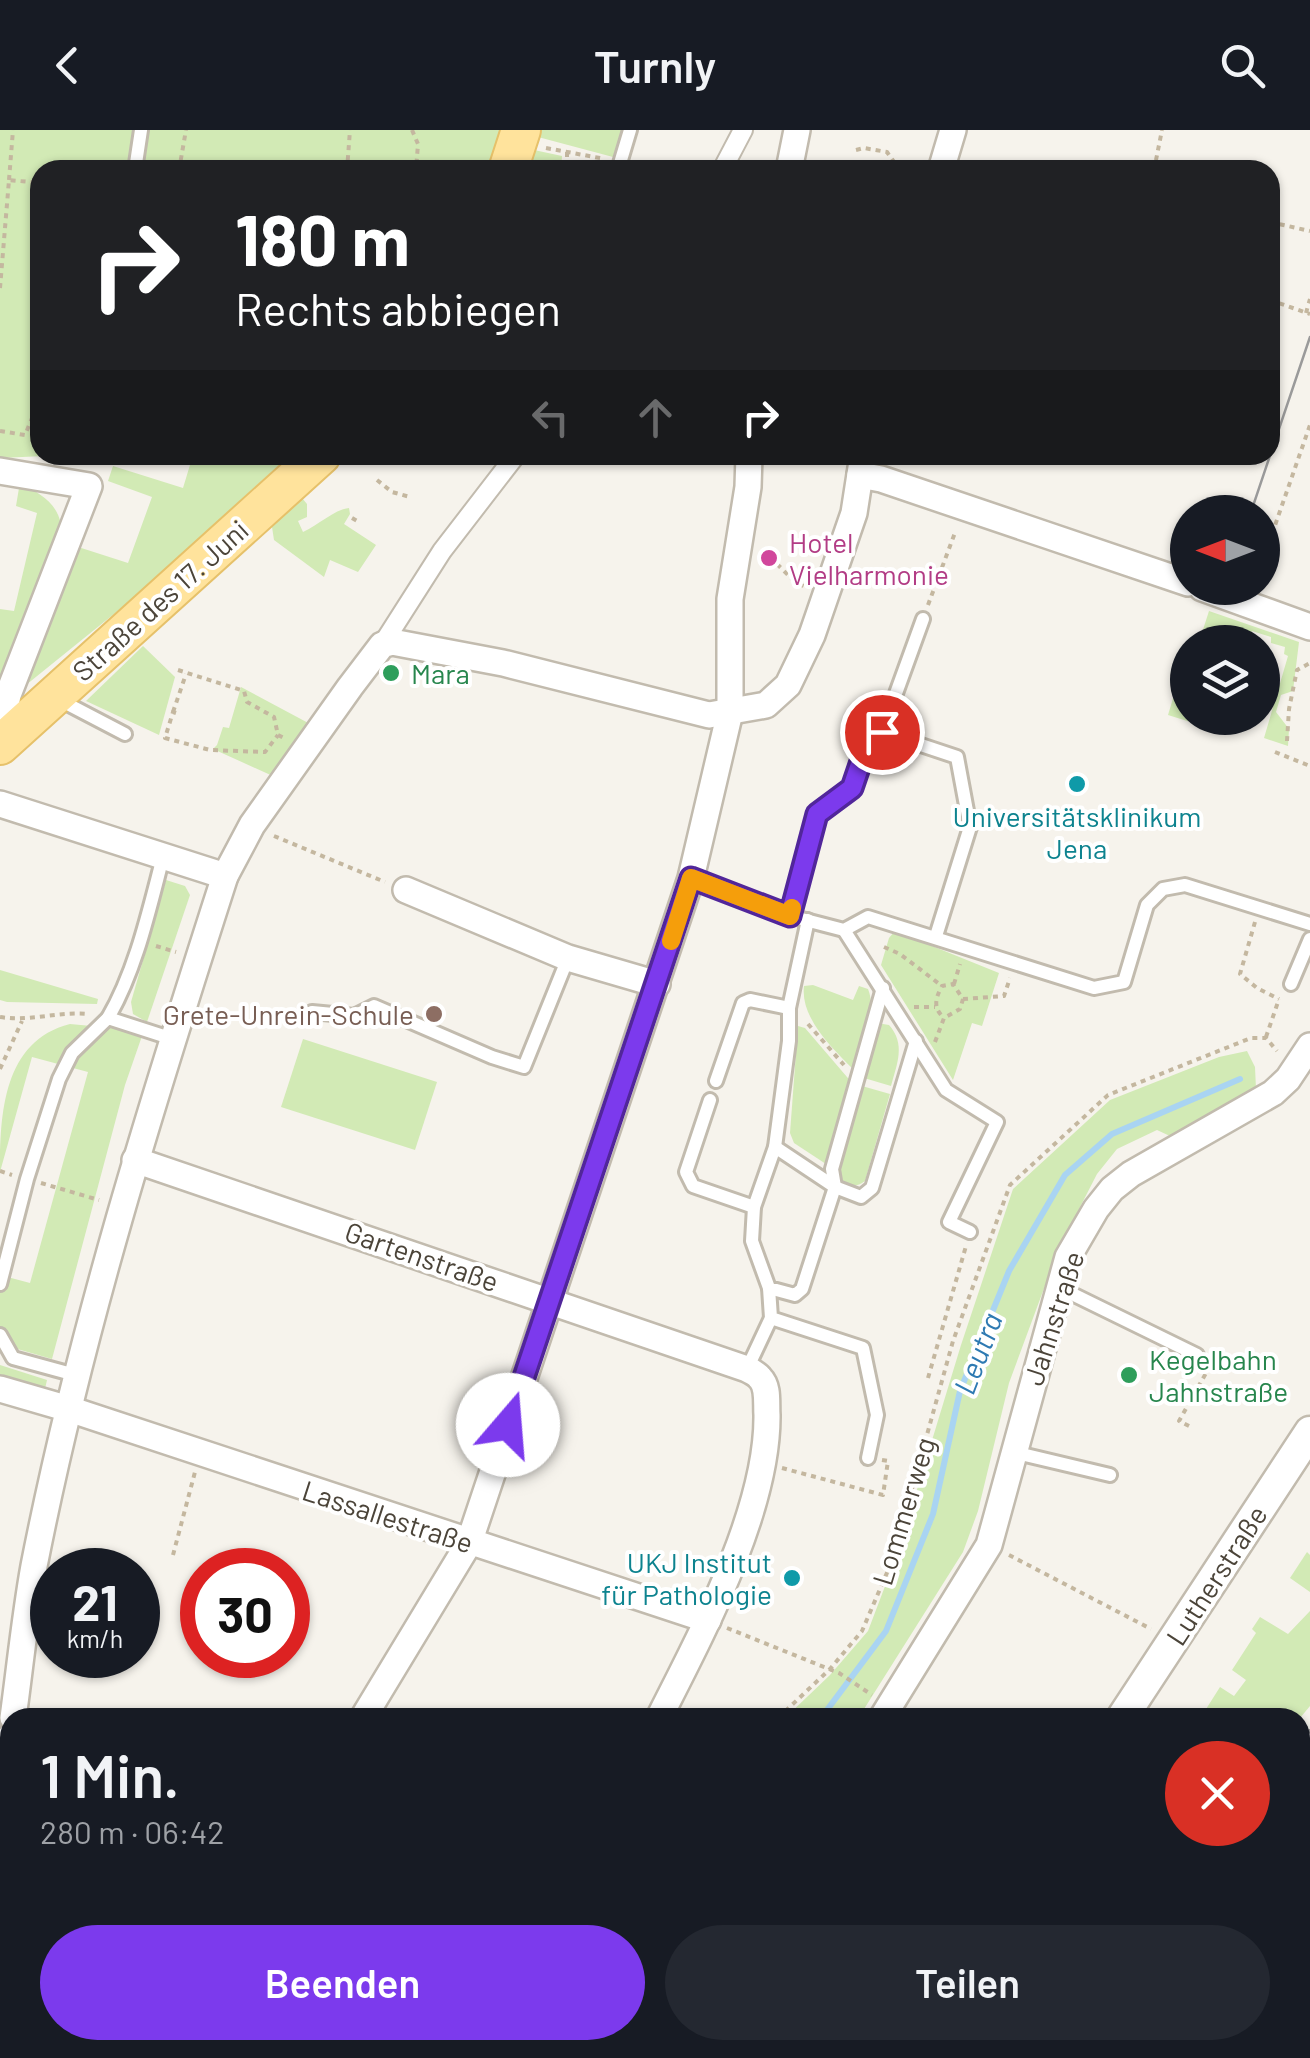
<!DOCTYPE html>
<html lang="de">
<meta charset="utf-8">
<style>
body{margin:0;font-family:Barlow,sans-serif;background:#242831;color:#f1f3f6;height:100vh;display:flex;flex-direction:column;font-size:38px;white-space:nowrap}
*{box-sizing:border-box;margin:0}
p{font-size:32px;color:#9ea1a6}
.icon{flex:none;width:55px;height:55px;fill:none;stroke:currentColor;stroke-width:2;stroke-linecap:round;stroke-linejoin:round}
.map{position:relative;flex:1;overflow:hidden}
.panel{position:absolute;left:0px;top:1578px;width:1310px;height:352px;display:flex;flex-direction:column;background:#171b24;border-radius:30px 30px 0 0;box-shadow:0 2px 8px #0004}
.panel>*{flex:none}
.hud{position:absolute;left:30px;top:30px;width:1250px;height:305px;border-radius:30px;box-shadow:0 2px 8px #0004;background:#202124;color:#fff;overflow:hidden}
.needle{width:65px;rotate:270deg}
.fabs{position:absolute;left:1170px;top:365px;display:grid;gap:20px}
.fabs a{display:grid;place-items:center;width:110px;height:110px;border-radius:50%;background:#171b24;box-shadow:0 2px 8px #0004;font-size:50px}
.speed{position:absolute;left:30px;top:1418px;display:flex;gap:20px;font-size:50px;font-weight:700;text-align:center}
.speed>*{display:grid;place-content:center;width:130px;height:130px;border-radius:50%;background:#171b24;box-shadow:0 2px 8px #0004;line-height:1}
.speed small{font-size:25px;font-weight:400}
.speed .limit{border:15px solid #d22;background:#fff;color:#111}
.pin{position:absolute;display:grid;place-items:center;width:85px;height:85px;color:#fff;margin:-42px;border:5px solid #fff;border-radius:50%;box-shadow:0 2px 10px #0007}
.me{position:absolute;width:110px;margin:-55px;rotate:18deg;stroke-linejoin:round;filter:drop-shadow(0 0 8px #0008)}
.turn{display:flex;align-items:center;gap:35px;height:210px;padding:0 40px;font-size:45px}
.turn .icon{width:130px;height:130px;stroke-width:2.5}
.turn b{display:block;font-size:70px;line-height:85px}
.lanes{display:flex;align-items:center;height:95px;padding:0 40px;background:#0003;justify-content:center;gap:50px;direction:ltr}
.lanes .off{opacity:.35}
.round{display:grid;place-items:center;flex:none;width:105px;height:105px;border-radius:52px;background:#242831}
.headline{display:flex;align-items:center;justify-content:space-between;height:170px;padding:0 40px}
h1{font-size:60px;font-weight:600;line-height:75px}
.primary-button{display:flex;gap:20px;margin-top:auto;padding:20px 40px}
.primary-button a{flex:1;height:115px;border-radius:60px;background:#7c3aed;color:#fff;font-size:40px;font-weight:600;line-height:115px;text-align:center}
.primary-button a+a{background:#242831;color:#f1f3f6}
header{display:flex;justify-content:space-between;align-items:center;height:130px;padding:0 40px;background:#171b24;font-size:45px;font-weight:600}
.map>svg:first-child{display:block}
.green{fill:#d2eab5}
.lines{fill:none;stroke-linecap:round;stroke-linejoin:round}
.stream{stroke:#a9d4f2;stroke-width:6}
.service-casing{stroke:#c2bbae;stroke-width:18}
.pedestrian-casing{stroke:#c2bbae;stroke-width:22}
.minor-casing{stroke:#c2bbae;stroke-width:30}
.tertiary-casing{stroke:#c2bbae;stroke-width:35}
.primary-casing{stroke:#e6c16a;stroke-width:42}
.path{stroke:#c4b79f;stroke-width:4;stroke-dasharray:5 5;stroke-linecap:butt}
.service{stroke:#fff;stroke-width:12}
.pedestrian{stroke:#fff;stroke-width:18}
.minor{stroke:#fff;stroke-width:25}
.tertiary{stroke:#fff;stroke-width:30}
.primary{stroke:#ffe39c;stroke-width:38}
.tram{stroke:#9a9a9a;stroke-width:2.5}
.rail-casing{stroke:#9a9a9a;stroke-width:10}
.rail{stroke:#fff;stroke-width:6;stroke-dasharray:19;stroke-linecap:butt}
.route-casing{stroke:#51269a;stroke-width:25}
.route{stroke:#7c3aed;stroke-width:18}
.slow{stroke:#f59e0b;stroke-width:18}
.hotel-dot{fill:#d1479c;stroke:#fff;stroke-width:4}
.leisure-dot{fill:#2e9e5b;stroke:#fff;stroke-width:4}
.culture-dot{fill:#0f9aa8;stroke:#fff;stroke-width:4}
.education-dot{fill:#8d6e63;stroke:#fff;stroke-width:4}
.labels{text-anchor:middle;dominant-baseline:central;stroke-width:8;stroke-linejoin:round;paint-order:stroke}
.hotel-label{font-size:28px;fill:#b23c85;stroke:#fff;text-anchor:start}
.street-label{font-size:28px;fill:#4b4439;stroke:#fff}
.leisure-label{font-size:28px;fill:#27864d;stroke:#fff;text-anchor:start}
.culture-label{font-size:28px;fill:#0d838f;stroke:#fff}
.education-label{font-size:28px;fill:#785e54;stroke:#fff;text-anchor:end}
.water-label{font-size:30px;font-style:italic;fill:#2e7ab2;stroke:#fff}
</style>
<header><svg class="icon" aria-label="back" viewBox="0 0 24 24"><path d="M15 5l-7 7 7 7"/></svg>Turnly<svg class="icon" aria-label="search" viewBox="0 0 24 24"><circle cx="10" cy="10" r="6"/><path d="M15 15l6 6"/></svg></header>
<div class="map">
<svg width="1310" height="1928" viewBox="0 0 1310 1928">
<rect width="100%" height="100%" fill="#f6f3ec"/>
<g class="green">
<path d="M0,0H501L489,40H40V325H67L0,328Z"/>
<path d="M540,0H622L613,27L538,7Z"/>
<path d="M534,20L562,26L561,40H527Z"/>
<path d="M193,325H290L130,471L21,559L72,415L128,433L152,367L108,351L113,336L183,358Z"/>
<path d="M20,352C39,364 56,371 61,394L0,554V479L14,481L37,383L16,376Z"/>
<path d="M302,368L307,374V387L298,391L303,402C319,395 333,380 349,378L350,384L344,394L376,415L358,442L330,430L324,447L274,410L272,397Z"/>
<path d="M1209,481L1299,512L1293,561L1281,565L1276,582L1289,599L1288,616L1264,608L1288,526L1284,524L1285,517L1271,513V507L1252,501L1250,506L1235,502L1233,508L1227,506L1225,512H1199Z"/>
<path d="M143,516L175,547L159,605L86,571Z"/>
<path d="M1187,522L1188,588H1202L1200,595L1168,585Z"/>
<path d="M241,557L312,595L275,647L213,619L217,615L223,597L229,598Z"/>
<path d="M166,750L185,756L190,765L147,892L133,884L131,872Z"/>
<path d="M895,801L999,843L982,896L972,893L953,950L881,835L889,808Z"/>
<path d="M0,840L98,869L97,874L7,872L0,870Z"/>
<path d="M813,855L853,870L859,856L868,859C878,883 861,916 854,940C833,919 800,888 804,856Z"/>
<path d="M877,893L889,895C906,914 897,934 891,956L864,948Z"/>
<path d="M70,894L113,898L142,906L125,955L52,1229L0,1214V1145L30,1153L88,942L32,927L0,1042C0,984 3,911 70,894Z"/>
<path d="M798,896L805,898L853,954L829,1036L794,1013L790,1003Z"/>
<path d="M303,909L437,952L415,1020L281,977Z"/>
<path d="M1247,921L1255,937L1256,959L1172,1007L1157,1000L1117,1019L1097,1044L1059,1118L1009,1253L978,1381L963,1422L859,1587L785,1588L830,1545L868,1501L898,1422L961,1215L1013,1059L1110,970L1219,927Z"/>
<path d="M862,956L890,964L865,1051C854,1060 842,1055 836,1043Z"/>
<path d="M0,1235L47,1250L44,1263L0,1249Z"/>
<path d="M1307,1422L1310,1425V1462L1290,1448Z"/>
<path d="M1310,1481V1576L1300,1588L1201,1587L1220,1557L1234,1566L1246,1550L1232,1540L1256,1503L1252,1499L1260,1487L1288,1504Z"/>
<path d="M1310,1627V1884L1300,1895V1639Z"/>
<path d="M414,1920H477L470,1928H408Z"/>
<path d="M969,1920H1085L1081,1928H974L967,1923Z"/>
<path d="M1118,1920H1222L1214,1928H1114Z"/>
</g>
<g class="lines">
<g class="stream">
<path d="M821,1588L886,1501L933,1384L960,1261L1009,1141L1065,1045L1112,1004L1240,949"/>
<path d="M459,1928L465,1920"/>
</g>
<g class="service-casing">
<g id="service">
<path d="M135,40L141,0"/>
<path d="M618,40L630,0"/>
<path d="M56,568L125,604"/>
<path d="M882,602L957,627L970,697L936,806"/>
<path d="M691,748L790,786L844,800L868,787L1094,858L1124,852L1147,775L1163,759L1185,755L1310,794"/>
<path d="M790,786L817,684L851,658L869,608L882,602L923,489"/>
<path d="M808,790L789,878V911L775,1017L754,1077L752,1111L769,1158L795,1165L802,1159L835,1057L832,1039L883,858"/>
<path d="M844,800L946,960L997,992L949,1092L970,1102"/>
<path d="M1291,854L1310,809"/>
<path d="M312,882L354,886L374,876L492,927L524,937L568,828"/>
<path d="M108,888C136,840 149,780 163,727"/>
<path d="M716,951L743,873L750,870L789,878"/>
<path d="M710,970L686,1042L693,1056L754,1077"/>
<path d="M775,1017L835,1057L861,1067L872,1058L916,911"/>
<path d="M0,1154L27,1049L59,949L72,923L108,888L173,909"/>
<path d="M1058,1157L1197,1225"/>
<path d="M769,1158L771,1188L863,1218L877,1285L868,1328"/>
<path d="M0,1205L13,1228L79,1246"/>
<path d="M747,1239L771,1188"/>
<path d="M1013,1322L1110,1345"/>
</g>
</g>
<g class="pedestrian-casing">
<g id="pedestrian">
<path d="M722,40L743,0"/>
<path d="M382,515L442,421L516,325"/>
</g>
</g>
<g class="minor-casing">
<g id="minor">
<path d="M789,40L797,0"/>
<path d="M941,40L953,0"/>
<path d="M0,341L89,356L8,565L3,590L13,602"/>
<path d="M860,345L881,349L1188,453"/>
<path d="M1202,458L1310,497"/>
<path d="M0,674L225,746"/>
<path d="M406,760L568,828L657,854"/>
<path d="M135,1030L747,1239C751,1241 758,1245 760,1248C769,1257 766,1273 767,1285C768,1380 702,1503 659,1588"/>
<path d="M0,1259L69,1279L708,1490"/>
<path d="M13,1588C20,1537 25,1486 34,1436C80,1201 152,973 225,746L252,695L350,557L382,515L392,512L503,533L709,585L766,575L788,555L812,505L854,383L863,325"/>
<path d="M363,1588L469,1413L691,748L730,582V469L748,357L749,325"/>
<path d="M882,1588L989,1415L1068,1127L1096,1079L1112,1059L1131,1044L1273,963L1288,949L1310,916"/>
<path d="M0,1678L10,1607"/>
<path d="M1300,1914L1310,1903"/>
<path d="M583,1920L599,1928"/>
<path d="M802,1920L816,1928"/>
<path d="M157,1928L162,1920"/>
<path d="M386,1928L390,1920"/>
</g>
</g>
<g class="tertiary-casing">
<g id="tertiary">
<path d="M1122,1588L1310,1302"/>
<path d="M897,1928L902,1920"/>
</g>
</g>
<g class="primary-casing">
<g id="primary">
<path d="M508,40L521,0"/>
<path d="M0,615L321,325"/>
</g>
</g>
<g class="path">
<path d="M412,0L418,14L416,40"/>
<path d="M546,18L605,29"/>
<path d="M856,20L864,18L887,22L894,32"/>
<path d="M567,22V40"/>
<path d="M1124,34L1131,40"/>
<path d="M179,40L186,0"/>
<path d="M347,40L350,0"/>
<path d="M1154,40L1162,0"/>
<path d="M9,50L13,0"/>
<path d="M1270,92L1310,101"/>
<path d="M0,158L9,50L40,53"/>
<path d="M1270,170L1310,184"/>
<path d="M1306,183L1310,169"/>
<path d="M0,301L25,305L40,269"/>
<path d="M377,350L392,362L410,367"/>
<path d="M352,388L359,392"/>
<path d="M1272,404L1310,295"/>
<path d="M777,434L796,453L804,456"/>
<path d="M928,475L956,400"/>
<path d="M178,540L244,561L247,572L274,587L278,605L284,608"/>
<path d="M173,582L186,544"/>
<path d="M176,583L173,582L165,608L210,620L265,622L278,605"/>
<path d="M1287,611L1289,579L1297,540L1310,533"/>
<path d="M1275,622L1310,636"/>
<path d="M274,706L385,752"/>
<path d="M1255,792L1240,844L1257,858L1279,869"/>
<path d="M156,816L176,822"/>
<path d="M884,817L900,824L942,856"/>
<path d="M954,854L960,834"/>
<path d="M963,869L1004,866L1010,848"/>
<path d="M914,877H935"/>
<path d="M0,887C30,892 58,881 89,884"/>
<path d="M808,894L844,935"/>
<path d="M1266,907L1279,869"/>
<path d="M935,912L944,888C933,878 935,869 942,856L953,854L963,869L960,879L944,888"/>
<path d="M0,939L22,891"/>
<path d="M0,1041L12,1045"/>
<path d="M41,1053L99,1070"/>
<path d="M928,1248L966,1116"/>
<path d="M1189,1296L1179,1291L1210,1236"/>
<path d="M782,1338L883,1365L888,1331L882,1330"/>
<path d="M173,1425L195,1342"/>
<path d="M1009,1425L1151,1499"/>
<path d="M107,1440L109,1439"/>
<path d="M727,1498L839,1543L872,1565"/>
<path d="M778,1588L830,1539L862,1501L892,1431L953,1211L1010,1055L1108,965L1251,908H1266L1277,921"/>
<path d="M1300,1832L1310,1840"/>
</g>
<use href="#service" class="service"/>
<use href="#pedestrian" class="pedestrian"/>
<use href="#minor" class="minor"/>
<use href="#tertiary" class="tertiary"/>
<use href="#primary" class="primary"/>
<path class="tram" d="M1251,382L1310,207"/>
<g class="rail-casing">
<g id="rail">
<path d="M1300,1616L1310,1604"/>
<path d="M1090,1928L1093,1920"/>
</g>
</g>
<use href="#rail" class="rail"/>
</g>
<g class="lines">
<g class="route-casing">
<path id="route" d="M508,1295L691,748L790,786L817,684L852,658L869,608L882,602"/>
</g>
<use href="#route" class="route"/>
<path class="slow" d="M671,811L691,748L790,786L792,778"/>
</g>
<circle class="hotel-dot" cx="769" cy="428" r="10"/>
<g class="leisure-dot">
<circle cx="391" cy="543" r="10"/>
<circle cx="1129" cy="1245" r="10"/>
</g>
<g class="culture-dot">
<circle cx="1077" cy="654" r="10"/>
<circle cx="792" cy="1448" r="10"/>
</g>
<circle class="education-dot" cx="434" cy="884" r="10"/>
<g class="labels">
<g class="hotel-label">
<text x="789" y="412">Hotel<tspan x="789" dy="32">Vielharmonie</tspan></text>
</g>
<g class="street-label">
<text transform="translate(160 470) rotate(-42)">Straße des 17. Juni</text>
<text transform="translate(422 1126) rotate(19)">Gartenstraße</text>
<text transform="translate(1053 1188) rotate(-72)">Jahnstraße</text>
<text transform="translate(903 1381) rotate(-73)">Lommerweg</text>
<text transform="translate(388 1386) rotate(18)">Lassallestraße</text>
<text transform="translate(1216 1445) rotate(-57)">Lutherstraße</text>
</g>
<g class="leisure-label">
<text x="411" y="543">Mara</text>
<text x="1149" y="1229">Kegelbahn<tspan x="1149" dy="32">Jahnstraße</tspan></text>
</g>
<g class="culture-label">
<text x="1077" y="686">Universitätsklinikum<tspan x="1077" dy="32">Jena</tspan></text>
<text x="772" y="1432" text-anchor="end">UKJ Institut<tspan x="772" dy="32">für Pathologie</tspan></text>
</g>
<g class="education-label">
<text x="414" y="884">Grete-Unrein-Schule</text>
</g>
<g class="water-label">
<text transform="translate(977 1223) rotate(-69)">Leutra</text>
</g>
</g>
</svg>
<div class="fabs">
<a><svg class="needle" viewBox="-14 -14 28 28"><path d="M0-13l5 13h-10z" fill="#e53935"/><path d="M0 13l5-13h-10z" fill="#9ea1a6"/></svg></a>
<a><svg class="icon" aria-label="layers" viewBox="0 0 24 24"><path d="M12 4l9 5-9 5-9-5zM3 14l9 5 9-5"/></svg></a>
</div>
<div class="speed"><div>21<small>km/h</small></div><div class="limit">30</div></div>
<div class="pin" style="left:882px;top:602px;background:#d93025"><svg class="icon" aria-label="arrive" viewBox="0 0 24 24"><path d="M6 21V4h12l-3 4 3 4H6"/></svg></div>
<svg class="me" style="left:508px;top:1295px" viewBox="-20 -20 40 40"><circle r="19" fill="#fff"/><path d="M0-13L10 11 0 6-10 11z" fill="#7c3aed"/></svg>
<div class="hud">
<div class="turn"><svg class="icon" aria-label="right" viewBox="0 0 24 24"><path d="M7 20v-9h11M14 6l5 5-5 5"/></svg><div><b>180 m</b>Rechts abbiegen</div></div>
<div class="lanes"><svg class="icon off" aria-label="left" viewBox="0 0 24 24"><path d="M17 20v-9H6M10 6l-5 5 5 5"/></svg><svg class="icon off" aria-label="ahead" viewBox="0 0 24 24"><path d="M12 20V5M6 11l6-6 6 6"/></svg><svg class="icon" aria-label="right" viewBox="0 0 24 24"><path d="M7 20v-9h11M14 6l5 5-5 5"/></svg></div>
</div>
<section class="panel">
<div class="headline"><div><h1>1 Min.</h1><p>280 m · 06:42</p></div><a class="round" style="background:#d93025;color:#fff"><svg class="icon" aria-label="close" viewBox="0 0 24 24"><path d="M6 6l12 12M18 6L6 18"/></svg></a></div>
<div class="primary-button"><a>Beenden</a><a>Teilen</a></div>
</section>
</div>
